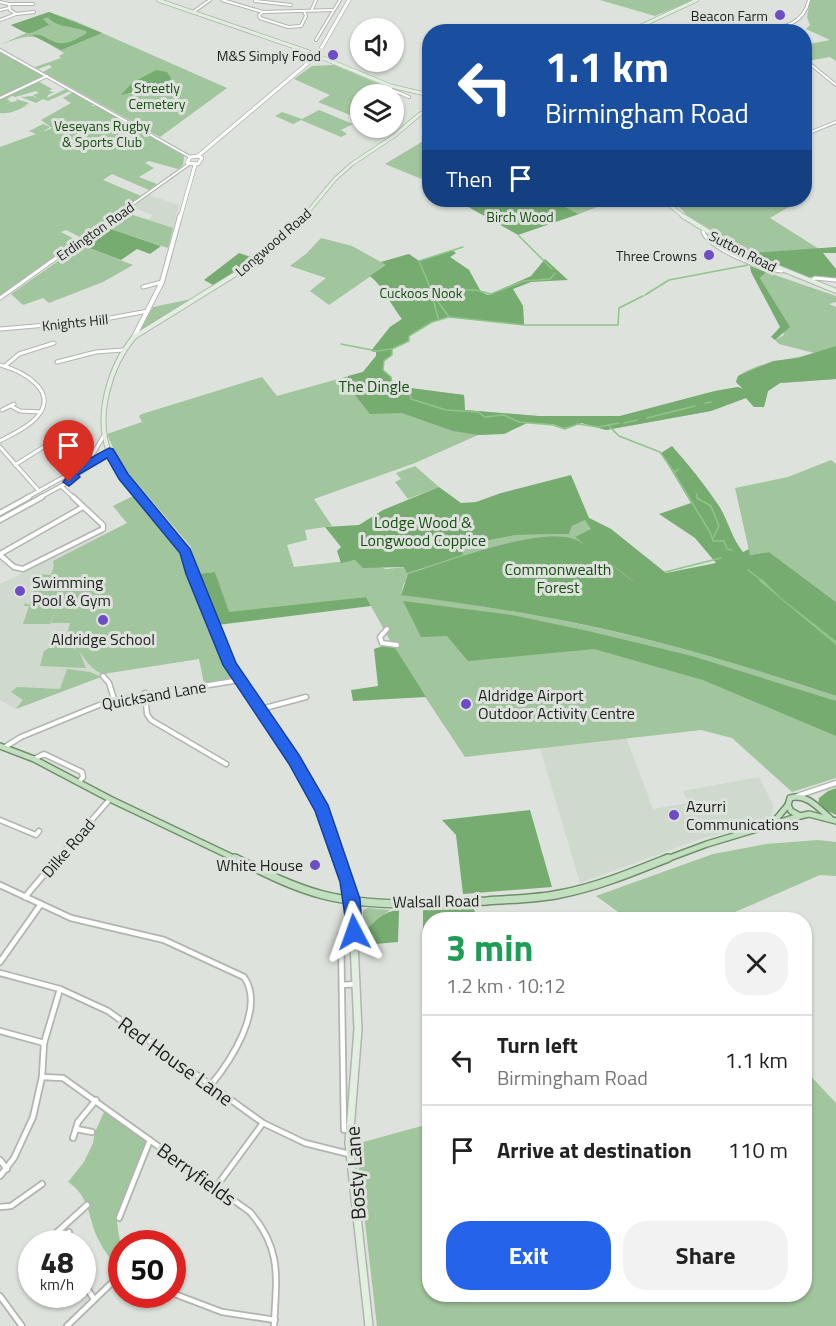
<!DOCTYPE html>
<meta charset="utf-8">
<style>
body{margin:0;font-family:"Titillium Web",sans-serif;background:#f2f2f2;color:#222;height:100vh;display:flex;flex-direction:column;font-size:22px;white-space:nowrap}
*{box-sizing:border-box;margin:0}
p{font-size:20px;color:#767676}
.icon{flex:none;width:33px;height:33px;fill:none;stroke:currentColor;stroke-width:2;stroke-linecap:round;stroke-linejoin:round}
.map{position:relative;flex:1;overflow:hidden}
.sheet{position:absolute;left:422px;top:912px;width:390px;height:390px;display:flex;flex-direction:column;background:#fff;border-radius:24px;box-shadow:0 2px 4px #0004}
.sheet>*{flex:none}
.banner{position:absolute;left:422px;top:24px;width:390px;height:183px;border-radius:24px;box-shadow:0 2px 4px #0004;background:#1a4fa0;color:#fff;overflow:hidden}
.tools{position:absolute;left:350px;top:18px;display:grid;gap:12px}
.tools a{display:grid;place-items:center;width:54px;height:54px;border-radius:50%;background:#fff;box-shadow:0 2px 4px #0004;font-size:30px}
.speed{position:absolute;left:18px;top:1230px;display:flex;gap:12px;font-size:30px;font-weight:700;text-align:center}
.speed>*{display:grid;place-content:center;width:78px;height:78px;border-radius:50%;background:#fff;box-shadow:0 2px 4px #0004;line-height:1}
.speed small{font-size:15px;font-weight:400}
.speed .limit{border:9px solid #d22;background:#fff;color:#111}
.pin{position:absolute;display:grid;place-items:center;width:51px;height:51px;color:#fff;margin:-62px -26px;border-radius:50% 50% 50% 0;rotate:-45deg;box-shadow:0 0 6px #0007}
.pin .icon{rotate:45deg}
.me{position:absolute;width:66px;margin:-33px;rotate:356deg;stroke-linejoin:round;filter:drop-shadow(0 0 4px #0008)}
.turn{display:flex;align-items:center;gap:21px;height:126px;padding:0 24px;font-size:27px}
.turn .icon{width:78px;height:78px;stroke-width:2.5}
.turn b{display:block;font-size:42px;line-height:51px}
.then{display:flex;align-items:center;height:57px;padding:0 24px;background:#0003;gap:12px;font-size:22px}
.round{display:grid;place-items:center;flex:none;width:63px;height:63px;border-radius:24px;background:#f2f2f2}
.summary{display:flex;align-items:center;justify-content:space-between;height:102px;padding:0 24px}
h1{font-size:36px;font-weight:700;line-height:45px;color:#1e9e55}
.button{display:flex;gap:12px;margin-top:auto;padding:12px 24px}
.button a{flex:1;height:69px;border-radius:24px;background:#2563eb;color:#fff;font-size:24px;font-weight:700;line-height:69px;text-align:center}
.button a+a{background:#f2f2f2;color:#222}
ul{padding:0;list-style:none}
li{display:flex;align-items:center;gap:18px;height:90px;padding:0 24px;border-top:2px solid #e0e0e0}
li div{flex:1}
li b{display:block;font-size:22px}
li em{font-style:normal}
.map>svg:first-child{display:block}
.built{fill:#cfd9cd}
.green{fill:#a1c59c}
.forest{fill:#77ac71}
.water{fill:#8fc588}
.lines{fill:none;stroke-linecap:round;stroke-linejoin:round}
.stream{stroke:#8fc588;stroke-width:1.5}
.minor-far3-casing{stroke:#b1b5b0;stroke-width:4}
.minor-far2-casing{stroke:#b1b5b0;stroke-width:5}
.minor-far1-casing{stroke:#b1b5b0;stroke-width:7}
.minor-casing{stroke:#b1b5b0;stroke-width:8}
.tertiary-far1-casing{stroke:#b1b5b0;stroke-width:4.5}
.tertiary-casing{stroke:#b1b5b0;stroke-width:6}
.secondary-far3-casing{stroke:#b1b5b0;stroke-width:4.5}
.secondary-far2-casing{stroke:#b1b5b0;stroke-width:6}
.secondary-far1-casing{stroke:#b1b5b0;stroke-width:8}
.secondary-casing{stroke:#b1b5b0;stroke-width:10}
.primary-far1-casing{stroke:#6f8f6b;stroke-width:8}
.primary-casing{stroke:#6f8f6b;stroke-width:10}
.minor-far3{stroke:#fff;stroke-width:2}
.minor-far2{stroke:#fff;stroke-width:3}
.minor-far1{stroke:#fff;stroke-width:4}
.minor{stroke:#fff;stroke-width:4.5}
.tertiary-far1{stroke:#fff;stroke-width:3}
.tertiary{stroke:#fff;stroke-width:4}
.secondary-far3{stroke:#e1efdf;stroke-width:3}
.secondary-far2{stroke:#e1efdf;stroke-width:4}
.secondary-far1{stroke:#e1efdf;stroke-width:5}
.secondary{stroke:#e1efdf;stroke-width:7}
.primary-far1{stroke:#c2e0bf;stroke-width:5}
.primary{stroke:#c2e0bf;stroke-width:7}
.route{fill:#2563eb;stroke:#184099;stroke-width:1.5}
.poi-dot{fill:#6e4cc5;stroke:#dde2dc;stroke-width:2}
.labels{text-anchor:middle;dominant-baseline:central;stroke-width:6;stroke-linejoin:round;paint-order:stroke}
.far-poi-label{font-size:14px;fill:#1e201e;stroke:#dde2dc;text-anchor:end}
.far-park-label{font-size:14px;fill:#194f14;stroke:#dde2dc}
.far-street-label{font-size:14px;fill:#1e201e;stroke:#dde2dc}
.park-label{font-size:16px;fill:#194f14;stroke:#dde2dc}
.poi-label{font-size:16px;fill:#1e201e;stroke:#dde2dc;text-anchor:start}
.street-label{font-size:16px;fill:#1e201e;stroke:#dde2dc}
.near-street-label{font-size:20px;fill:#1e201e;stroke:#dde2dc}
</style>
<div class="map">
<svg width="836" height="1326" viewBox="0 0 836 1326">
<rect width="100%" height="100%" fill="#dde2dc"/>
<g class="built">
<path d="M148,195L179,205L173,228L148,220L153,215L132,207Z"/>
<path d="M135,495L231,678L204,683L199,659L111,672L16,709L0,700V584L127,523L113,506Z"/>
<path d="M626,737L653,809L688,803L683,791L759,777L773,805L772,815L763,823L703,838L580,883L540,748Z"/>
</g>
<g class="green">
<path d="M600,0H694L655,16Z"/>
<path d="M810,0H836V61L830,57L807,61L804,58V45L830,40L806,29L810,25L807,17Z"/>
<path d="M49,12L75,21L227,88L160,137L43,72L52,67L49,65L38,69L35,67L61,58L59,56L64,53C34,36 37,31 0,45L26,33L11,25Z"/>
<path d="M0,52L44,76L9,93L38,81L52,89L49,91L54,92L48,95L47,98L66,89L70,91L48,101L43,99L36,103L21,97L33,96L40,100L33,95L39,93L36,91L15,97L12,96L7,99L11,102L4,104L17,101L16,99L29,103L21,108L31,104C22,108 9,115 0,113V100L5,95L0,97Z"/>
<path d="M334,65L389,88L382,94H360V112L355,117L318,102L330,95L294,79L312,66Z"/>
<path d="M73,92L93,104L92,106H97L184,156L183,165L178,169L149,161L145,163L154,168L139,177L157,184L149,190L112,174L103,180L141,196L82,238L66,230L61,232L78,241L0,297V147L36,134L29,131L43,124L50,127L43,132L52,128L41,120L71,103L63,98Z"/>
<path d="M319,110L353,124L341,130L347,134L341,137L301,120L293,124L275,116L282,112L302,119Z"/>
<path d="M429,134V182L385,164L420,143Z"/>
<path d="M551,200H615L579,214Z"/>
<path d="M672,200H679L688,204L702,200H801L770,218L819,249L750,253L687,215Z"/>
<path d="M124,212L173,228L168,248L105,227Z"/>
<path d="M321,238L352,246L381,262L409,254L419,261L452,250L456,253L450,257L469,270L481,292L488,295L512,288L523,306L524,325L449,317L429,323L409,336V341L392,349V355L384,360L383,370L391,377L393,383L410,388L464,395L465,410L538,416H620L715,391L738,387L743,389L736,382L738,376C762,360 788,361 814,353L779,344L775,340L784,335L780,311L760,278L766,272L836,296V302L829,304L836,307V379L780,383L768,391L764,407H754L746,398L711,411L606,430L582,423L564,428L553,424L527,423L506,433L478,435L415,463L314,499L332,526L305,530L307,540L287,545L294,567L356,560L386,569L405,567L407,572L463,555L460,533L463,534L469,544L516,535L569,534L572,526L589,518L611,529L666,574L833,654L836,657L832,654L684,614L526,540L439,565L404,583L401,594C487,606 573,620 657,642C718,657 777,677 836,696V778L792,792L732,738L701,730L465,757L402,662L366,597L229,614L215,572L196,574L191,547L130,475L118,459L107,434L142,422L139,416L142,414L262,377L277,396L363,372L376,356V352L371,351L390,327L402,319C391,305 384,288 371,276L329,305L310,291L326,278L290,266L307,253Z"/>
<path d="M81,245L133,265L103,282L49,303L43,298L23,305L11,294Z"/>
<path d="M196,298L140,332L139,331L153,307Z"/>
<path d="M831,460L836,464V602L769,552L750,555L735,488L788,477Z"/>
<path d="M415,466L439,487L408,499L395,482L401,479L396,473Z"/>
<path d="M135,495L170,535L182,553L220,655L231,678L204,683L199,659L103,674C84,667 85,649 65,643L70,623H51L56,607L50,624H23L29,606H24L25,603L29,605L39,574L51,575L54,565L53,561L127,523L113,506Z"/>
<path d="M54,645H67L79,651L86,668L40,666L44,651Z"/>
<path d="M67,669L90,672L101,677L16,709L23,700L11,692L17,687L60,689Z"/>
<path d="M818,840L836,842V876L820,875L735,912L694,919H628L596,896L713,854L766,844Z"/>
<path d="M367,908L390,910L374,922L364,933L363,911Z"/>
<path d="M804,1069L836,1103V1326H377L356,1144L429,1124V1294H804Z"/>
<path d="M105,1110L147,1140L116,1216L121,1249V1270L119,1271C112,1261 104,1251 98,1239C88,1218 90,1196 68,1182L84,1162L93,1143L95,1132Z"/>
</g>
<g class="forest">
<path d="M49,12L102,33L61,50L32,35C43,33 45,39 55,42C66,46 77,39 87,33L86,31C74,26 56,28 48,17L43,19L49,25C28,33 34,38 11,25Z"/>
<path d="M156,70L167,72L171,78L170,82L152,91L148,88L121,95L132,83Z"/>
<path d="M456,200H551L579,214L518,235Z"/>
<path d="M105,227L161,246L150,254L137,249L121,260L81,245Z"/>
<path d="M836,247V253H823L836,269V278L816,276L807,278L750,253Z"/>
<path d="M452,250L456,253L450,257L469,270L481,292L488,295L531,276L545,259L568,280L531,282L513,289L523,306L524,325L449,317L429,323L409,336V341L392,349V355L384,360L383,370L391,377L392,383L410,388L464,395L465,410L538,416H620L715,391L738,387L743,389L736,382L738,376L773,361L798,358L836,346V379L780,383L768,391L764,407H754L746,398L711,411L606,430L582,423L564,428L553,424L527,423L504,434L478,435L453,431L402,413L370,414L347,385L348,376L363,372L376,356V352L371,351L390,327L402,319C391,305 384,287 370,276L386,265L381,262L409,254L419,261Z"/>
<path d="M239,253L254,258L215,286L204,280Z"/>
<path d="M750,266L766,272L760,278L790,327L775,340L771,337L780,327L751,272Z"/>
<path d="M672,446C689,465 705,485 719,506C728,520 732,539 743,552L749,549L750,555L769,552L836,602V696C777,677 717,657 657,642C573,620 487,606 401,595L408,574C447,562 536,527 574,539C591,545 618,572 635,582L575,537L591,529L585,520L572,526L569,534L516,535L469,544L463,534H460L463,555L407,573L404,567L363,568L355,560L341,563L337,551L341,547L325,527L359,525L383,510L439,487L461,503L476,502L501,493L571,475L589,518L611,529L666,573L716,563L695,538L659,514L691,503L661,453Z"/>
<path d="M215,572L229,612L366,597L371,606L217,625L196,574Z"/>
<path d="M403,601L512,615L588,631L692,656L836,701V736L703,680L594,649L468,661L447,636L421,637Z"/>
<path d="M392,643L426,697L353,701L351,690L378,686L374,649Z"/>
<path d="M836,788V815L818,806L819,798L828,791Z"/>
<path d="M530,810L552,887L463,894L456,835L442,820Z"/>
<path d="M474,909L477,919L429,920V942H423V910Z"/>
<path d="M399,910L398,942L364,945V933C374,921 384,911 399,910Z"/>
</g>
<path class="water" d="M762,579L781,598L836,641V645L758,580Z"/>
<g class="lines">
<g class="stream">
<path d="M519,236L552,269"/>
<path d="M555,273L550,279L524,281L491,294L476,290H456L443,293L436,299L449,317L432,322L409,336V341L392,349V355L384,361L383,370L391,377L392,383L410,395L411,399L446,410L478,412L485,417L504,415L519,422L553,425L565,429L578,424L598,427L619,423"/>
<path d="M645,295L669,280L748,265"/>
<path d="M449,317L524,325H618L619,308L643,296"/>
<path d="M438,318L430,287L419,261L463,247"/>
<path d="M341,344L377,351L391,349"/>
<path d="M705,403L711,402"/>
<path d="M647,418L695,406"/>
<path d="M624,423L637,420"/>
<path d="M608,425L619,436L660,452L674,472"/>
<path d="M678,469L674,473L710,532L713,541H724L727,549L732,550"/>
<path d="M697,494V498L711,506L719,526L713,538"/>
<path d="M748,570L760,579"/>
<path d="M665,572L721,558"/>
</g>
<g class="minor-far3-casing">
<g id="minor-far3">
<path d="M222,0L263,12L334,10"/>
<path d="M255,1L291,5"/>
<path d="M0,2L9,4L10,10L16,14L0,20"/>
<path d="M9,4H33"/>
<path d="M312,9L316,0"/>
<path d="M0,10L9,8"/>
<path d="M193,12L210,0"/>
<path d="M263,12L259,15L260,18L288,27L301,26L306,16L304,11"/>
<path d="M16,14L34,12"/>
<path d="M638,27L658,32"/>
<path d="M755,32C779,28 803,27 809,0"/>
<path d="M316,40L340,0"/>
<path d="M0,50L190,157"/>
<path d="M804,59L836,85"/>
<path d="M391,86L390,89L409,97"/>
<path d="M0,98L47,76"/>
<path d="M804,135L836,122"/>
<path d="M113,218L189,164"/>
</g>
</g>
<g class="minor-far2-casing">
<g id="minor-far2">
<path d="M703,232C710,249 762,270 782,271"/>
<path d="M811,281L815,278L836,280"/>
<path d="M143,287L162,282"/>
<path d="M0,298L115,216"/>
<path d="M0,329L94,321L148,311"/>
<path d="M57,362L96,352L123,350"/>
<path d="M0,365C22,371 61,391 36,418C26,429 12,434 0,441"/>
<path d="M5,366L19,354L54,343"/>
<path d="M11,406L20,411L41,412"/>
<path d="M2,410L14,404"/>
<path d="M0,447L39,491"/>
<path d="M89,461L104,435"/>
<path d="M15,465L56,439"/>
<path d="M61,486L74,498"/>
<path d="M26,498L109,452"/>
<path d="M39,498L74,479L70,474"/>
</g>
</g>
<g class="minor-far1-casing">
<g id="minor-far1">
<path d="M0,513L29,497"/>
<path d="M0,520L42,497"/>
<path d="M0,554L83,507"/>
<path d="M0,555L14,567L23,569L103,529V525L73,497"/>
<path d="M387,629L380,637L382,643L397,645"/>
<path d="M103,676L109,683L114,699"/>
<path d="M145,693L147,714L151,720L226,764"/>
<path d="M261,709L306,697"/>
<path d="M5,747L21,737L109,701L240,680"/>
<path d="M34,759L44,754L82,772L83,777L79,782"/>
<path d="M797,796L836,783"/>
<path d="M0,820L36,835L39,831"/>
<path d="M57,860L110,799"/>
</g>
</g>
<g class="minor-casing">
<g id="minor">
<path d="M0,885L71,918L164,940L244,977C266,1008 230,1062 210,1086"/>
<path d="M25,897L58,858"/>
<path d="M341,935L344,1130"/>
<path d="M0,962L41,904"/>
<path d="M0,973L60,989L108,1011L263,1123L305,1143L349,1154"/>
<path d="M342,985L357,984"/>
<path d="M0,1031L44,1043"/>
<path d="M42,1077L63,1078L250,1212C283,1250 276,1279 274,1326"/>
<path d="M76,1129L92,1132"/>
<path d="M73,1138L78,1122L96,1100"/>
<path d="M0,1160L7,1169"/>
<path d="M0,1176L14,1158L33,1117L42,1077L44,1043L60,989"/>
<path d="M216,1187L263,1123"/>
<path d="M0,1207L11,1206L42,1184"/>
<path d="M119,1218L150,1140"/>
<path d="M58,1241L69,1232"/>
<path d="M43,1244L54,1235"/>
<path d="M59,1244L54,1235L87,1205"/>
<path d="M82,1281L94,1299"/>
<path d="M172,1293L222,1312L275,1320"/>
<path d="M0,1296L22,1326"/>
<path d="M67,1326L122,1273"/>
</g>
</g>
<g class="tertiary-far1-casing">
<g id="tertiary-far1">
<path d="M318,54L349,0"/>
<path d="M198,156L314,58"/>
<path d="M198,156L202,158L198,164L187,163L190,157Z"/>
<path d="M180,218L195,165"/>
</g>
</g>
<g class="tertiary-casing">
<path id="tertiary" d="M134,337L162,282L180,216"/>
</g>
<g class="secondary-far3-casing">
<g id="secondary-far3">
<path d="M158,0L309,52"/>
<path d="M628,32L697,0"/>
<path d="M296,48L306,58L318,56"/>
<path d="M318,56L391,86L429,95"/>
<path d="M664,200L685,218"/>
<path d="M303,218L335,179L352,164L394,136L420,114L429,111"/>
</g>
</g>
<g class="secondary-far2-casing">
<g id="secondary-far2">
<path d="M683,216L745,254L836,291"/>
<path d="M141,498C130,484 115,469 109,452C95,415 110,366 134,337L234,275L305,216"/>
</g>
</g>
<g class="secondary-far1-casing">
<path id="secondary-far1" d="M140,497L185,552L230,665L314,791L331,830L340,860"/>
</g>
<g class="secondary-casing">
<path id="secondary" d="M340,858L352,899L358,1029L349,1143L369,1326"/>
</g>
<g class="primary-far1-casing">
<g id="primary-far1">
<path d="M0,746L34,759L110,799L238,860"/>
<path d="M788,805L791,811L800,816"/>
<path d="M772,824L788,805L790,798C807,793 818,808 830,818"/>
<path d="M664,860L707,844L800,816L809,814L836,821"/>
</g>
</g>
<g class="primary-casing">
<path id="primary" d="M235,858C263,872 292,887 323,895C375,908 434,904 487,901C511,899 536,899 560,894C597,887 633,872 668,858"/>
</g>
<use href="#minor-far3" class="minor-far3"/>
<use href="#minor-far2" class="minor-far2"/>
<use href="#minor-far1" class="minor-far1"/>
<use href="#minor" class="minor"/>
<use href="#tertiary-far1" class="tertiary-far1"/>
<use href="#tertiary" class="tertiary"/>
<use href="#secondary-far3" class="secondary-far3"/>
<use href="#secondary-far2" class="secondary-far2"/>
<use href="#secondary-far1" class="secondary-far1"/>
<use href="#secondary" class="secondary"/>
<use href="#primary-far1" class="primary-far1"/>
<use href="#primary" class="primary"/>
</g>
<path class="route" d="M109,448L113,449L128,474L190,549L236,663L299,755L328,805L360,899L362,932L360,937L354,940L348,937L340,882L315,811L289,764L223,665L186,574L180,553L119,479L107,458L78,475L80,477L69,486L63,482L67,477L64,474L66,471Z"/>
<g class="poi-dot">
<circle cx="780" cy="15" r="6"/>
<circle cx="333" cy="55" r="6"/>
<circle cx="709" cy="255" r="6"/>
<circle cx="20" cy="591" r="6"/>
<circle cx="103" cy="620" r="6"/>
<circle cx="466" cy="704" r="6"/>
<circle cx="674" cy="815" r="6"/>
<circle cx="315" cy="865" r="6"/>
</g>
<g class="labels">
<g class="far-poi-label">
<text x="768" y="15">Beacon Farm</text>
<text x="321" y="55">M&amp;S Simply Food</text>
<text x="697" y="255">Three Crowns</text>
</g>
<g class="far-park-label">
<text x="157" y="87">Streetly<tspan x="157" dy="16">Cemetery</tspan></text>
<text x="102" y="125">Veseyans Rugby<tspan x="102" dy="16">&amp; Sports Club</tspan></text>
<text x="520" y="216">Birch Wood</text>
<text x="421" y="292">Cuckoos Nook</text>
</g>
<g class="far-street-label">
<text transform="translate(95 231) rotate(-35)">Erdington Road</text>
<text transform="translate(273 242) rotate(-41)">Longwood Road</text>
<text transform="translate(743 251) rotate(27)">Sutton Road</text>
<text transform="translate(75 322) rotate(-6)">Knights Hill</text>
</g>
<g class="park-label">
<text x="374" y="386">The Dingle</text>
<text x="423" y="522">Lodge Wood &amp;<tspan x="423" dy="18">Longwood Coppice</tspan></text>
<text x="558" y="569">Commonwealth<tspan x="558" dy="18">Forest</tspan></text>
</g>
<g class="poi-label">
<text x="32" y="582">Swimming<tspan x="32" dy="18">Pool &amp; Gym</tspan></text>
<text x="103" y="639" text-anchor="middle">Aldridge School</text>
<text x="478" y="695">Aldridge Airport<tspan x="478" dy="18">Outdoor Activity Centre</tspan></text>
<text x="686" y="806">Azurri<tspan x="686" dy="18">Communications</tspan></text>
<text x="303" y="865" text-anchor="end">White House</text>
</g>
<g class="street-label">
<text transform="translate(154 695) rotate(-10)">Quicksand Lane</text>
<text transform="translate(68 848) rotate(-49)">Dilke Road</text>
<text transform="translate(436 901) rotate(-1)">Walsall Road</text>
</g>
<g class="near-street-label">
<text transform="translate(176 1061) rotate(36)">Red House Lane</text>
<text transform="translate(355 1173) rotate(-94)">Bosty Lane</text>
<text transform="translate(197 1174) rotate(36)">Berryfields</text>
</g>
</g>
</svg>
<div class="tools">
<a><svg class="icon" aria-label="sound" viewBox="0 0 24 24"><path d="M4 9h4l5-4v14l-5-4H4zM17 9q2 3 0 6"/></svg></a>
<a><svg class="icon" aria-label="layers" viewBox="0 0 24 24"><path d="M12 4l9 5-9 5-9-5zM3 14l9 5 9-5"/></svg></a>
</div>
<div class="speed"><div>48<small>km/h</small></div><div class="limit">50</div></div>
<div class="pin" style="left:69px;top:482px;background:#d93025"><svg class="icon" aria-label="arrive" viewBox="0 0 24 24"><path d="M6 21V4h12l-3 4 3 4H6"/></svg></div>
<svg class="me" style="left:354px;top:932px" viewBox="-20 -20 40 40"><path d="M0-17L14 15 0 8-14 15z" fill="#2563eb" stroke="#fff" stroke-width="4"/></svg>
<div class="banner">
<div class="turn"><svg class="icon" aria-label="left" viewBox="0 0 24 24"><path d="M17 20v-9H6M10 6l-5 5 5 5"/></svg><div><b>1.1 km</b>Birmingham Road</div></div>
<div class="then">Then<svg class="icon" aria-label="arrive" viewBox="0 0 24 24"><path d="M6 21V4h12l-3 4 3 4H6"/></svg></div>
</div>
<section class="sheet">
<div class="summary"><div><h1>3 min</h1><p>1.2 km · 10:12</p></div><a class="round"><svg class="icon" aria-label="close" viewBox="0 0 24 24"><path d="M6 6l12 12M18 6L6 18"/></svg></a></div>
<ul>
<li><svg class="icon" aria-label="left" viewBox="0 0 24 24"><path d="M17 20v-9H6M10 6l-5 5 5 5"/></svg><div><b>Turn left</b><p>Birmingham Road</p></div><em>1.1 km</em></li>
<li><svg class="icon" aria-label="arrive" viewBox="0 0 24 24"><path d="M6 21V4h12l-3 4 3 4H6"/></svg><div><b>Arrive at destination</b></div><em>110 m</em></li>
</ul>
<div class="button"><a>Exit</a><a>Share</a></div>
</section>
</div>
